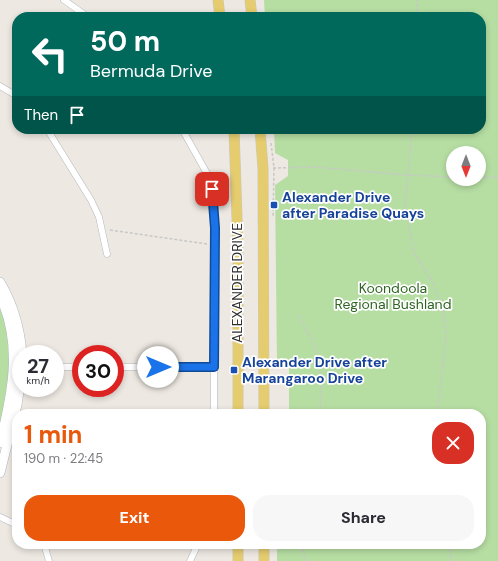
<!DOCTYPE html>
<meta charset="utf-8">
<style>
body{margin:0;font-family:"DM Sans",sans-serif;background:#f7f7f7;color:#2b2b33;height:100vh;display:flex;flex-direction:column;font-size:15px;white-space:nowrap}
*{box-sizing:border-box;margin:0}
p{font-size:13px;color:#7c7c81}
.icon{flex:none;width:22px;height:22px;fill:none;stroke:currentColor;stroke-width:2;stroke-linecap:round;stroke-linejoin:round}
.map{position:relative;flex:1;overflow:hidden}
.side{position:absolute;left:12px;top:409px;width:474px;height:140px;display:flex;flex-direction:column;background:#fff;border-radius:16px;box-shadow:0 2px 6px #0003}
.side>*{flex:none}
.top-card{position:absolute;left:12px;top:12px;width:474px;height:122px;border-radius:16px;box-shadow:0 2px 6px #0003;background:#00695c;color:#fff;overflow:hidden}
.needle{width:26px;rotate:180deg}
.controls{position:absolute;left:446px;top:146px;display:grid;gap:8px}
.controls a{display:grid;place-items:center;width:40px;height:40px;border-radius:50%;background:#fff;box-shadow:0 2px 6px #0003;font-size:20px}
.speed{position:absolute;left:12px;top:345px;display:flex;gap:8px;font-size:20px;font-weight:700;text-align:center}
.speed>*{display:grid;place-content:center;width:52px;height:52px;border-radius:50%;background:#fff;box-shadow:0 2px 6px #0003;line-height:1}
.speed small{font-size:10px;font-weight:400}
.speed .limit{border:6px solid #d22;background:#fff;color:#111}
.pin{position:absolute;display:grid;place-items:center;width:34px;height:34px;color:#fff;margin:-17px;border-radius:8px;box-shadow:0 2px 6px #0006}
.me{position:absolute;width:44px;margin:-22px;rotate:90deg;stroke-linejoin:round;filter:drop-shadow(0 0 3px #0008)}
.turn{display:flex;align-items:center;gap:14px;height:84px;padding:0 12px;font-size:18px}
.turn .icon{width:52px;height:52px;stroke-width:2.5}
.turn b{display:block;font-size:28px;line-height:34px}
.then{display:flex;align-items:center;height:38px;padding:0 12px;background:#0003;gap:8px;font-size:15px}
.round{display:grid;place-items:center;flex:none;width:42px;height:42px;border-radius:16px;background:#f7f7f7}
.headline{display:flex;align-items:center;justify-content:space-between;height:68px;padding:0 12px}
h1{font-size:24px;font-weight:700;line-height:30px;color:#ea580c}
.button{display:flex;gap:8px;margin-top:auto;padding:8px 12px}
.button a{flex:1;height:46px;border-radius:16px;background:#ea580c;color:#fff;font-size:16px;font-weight:700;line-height:46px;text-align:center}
.button a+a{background:#f7f7f7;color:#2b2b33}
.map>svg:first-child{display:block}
.green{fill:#b6dea3;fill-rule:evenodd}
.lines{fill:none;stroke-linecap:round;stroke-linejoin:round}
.street-casing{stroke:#b4b7bf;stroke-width:7}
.secondary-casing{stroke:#b4b7bf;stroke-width:10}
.primary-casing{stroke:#c8c8c8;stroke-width:11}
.path{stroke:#c8c8c8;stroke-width:1.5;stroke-dasharray:3 2;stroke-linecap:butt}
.street{stroke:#fff;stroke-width:6}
.secondary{stroke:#fff;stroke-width:9}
.primary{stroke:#e5cc6e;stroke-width:10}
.route-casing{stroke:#114b97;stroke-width:10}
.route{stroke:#1a73e8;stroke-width:7}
.transit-dot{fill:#1a4fb4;stroke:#fff;stroke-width:1.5}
.labels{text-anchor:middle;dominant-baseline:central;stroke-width:3.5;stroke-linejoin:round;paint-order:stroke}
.transit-label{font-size:14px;font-weight:bold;fill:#164399;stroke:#fff;text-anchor:start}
.street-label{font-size:14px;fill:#2d2d2d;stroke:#fff}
.park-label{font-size:14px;fill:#2e6522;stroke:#fff}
</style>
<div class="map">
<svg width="498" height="561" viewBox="0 0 498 561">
<rect width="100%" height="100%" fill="#ede8e1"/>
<g class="green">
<path d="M264,0H498V561H277V544H481V414H275V412L289,411V363H277L275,185L288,176V160L275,153L274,129H481V17H265ZM453,153H479V179H453Z"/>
<path d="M0,296L13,351L0,442Z"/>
</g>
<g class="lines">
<g class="street-casing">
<g id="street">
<path d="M64,0L88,17"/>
<path d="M0,86L17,96"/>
<path d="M47,129L91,200L99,217L107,254"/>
<path d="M182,129L209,177L214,205V414"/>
<path d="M55,367H81"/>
<path d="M115,367H214"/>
<path d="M0,517L17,525"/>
<path d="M44,544L49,561"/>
<path d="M190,561L198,544"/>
</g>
</g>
<g class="secondary-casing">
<g id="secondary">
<path d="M0,282C13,304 20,328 22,354"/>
<path d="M0,296C23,344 12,395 0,443"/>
<path d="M0,473L17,405L21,378"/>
</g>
</g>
<g class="primary-casing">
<g id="primary">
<path d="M218,0L220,17"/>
<path d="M250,0L252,17"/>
<path d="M234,129L238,248V414"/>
<path d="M260,129L263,168L264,414"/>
<path d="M238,544V561"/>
<path d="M264,544V561"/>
</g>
</g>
<g class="path">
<path d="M417,17V0"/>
<path d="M412,129L405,206L414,253L432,281L443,311L446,337L437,414"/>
<path d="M271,143L274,168L273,217"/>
<path d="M273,168L314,167L407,175L453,177"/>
<path d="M479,178L498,177"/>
<path d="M110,230L207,244"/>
<path d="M299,315L316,350L321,378L320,414"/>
<path d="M302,544L305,561"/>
<path d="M450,544L451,561"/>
</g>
<use href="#street" class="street"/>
<use href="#secondary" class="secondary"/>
<use href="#primary" class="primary"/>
</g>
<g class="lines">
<g class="route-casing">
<path id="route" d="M158,367H214L215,228L212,189"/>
</g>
<use href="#route" class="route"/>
</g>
<g class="transit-dot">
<rect x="270" y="201" width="8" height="8" rx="2"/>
<rect x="230" y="366" width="8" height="8" rx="2"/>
</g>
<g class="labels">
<g class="transit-label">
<text x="282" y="197">Alexander Drive<tspan x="282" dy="16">after Paradise Quays</tspan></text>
<text x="242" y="362">Alexander Drive after<tspan x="242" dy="16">Marangaroo Drive</tspan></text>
</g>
<g class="street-label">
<text transform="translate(237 283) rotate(-90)">ALEXANDER DRIVE</text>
</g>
<g class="park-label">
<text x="393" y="288">Koondoola<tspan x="393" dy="16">Regional Bushland</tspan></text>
</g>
</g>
</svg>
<div class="controls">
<a><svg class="needle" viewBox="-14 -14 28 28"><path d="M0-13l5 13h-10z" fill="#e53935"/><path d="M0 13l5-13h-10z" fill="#7c7c81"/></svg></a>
</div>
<div class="speed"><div>27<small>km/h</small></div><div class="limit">30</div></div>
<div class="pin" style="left:212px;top:189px;background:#d93025"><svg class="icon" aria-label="arrive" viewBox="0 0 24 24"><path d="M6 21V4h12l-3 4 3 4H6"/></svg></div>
<svg class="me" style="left:158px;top:367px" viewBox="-20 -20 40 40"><circle r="19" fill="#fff"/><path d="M0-13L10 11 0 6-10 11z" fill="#1a73e8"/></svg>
<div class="top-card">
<div class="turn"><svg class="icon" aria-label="left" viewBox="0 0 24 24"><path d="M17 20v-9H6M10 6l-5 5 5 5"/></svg><div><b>50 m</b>Bermuda Drive</div></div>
<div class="then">Then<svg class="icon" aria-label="arrive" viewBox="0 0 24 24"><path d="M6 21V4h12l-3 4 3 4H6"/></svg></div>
</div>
<section class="side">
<div class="headline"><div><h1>1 min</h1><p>190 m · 22:45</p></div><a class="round" style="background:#d93025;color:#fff"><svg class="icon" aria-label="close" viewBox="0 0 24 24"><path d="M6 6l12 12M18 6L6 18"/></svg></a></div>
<div class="button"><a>Exit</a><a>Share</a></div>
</section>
</div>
